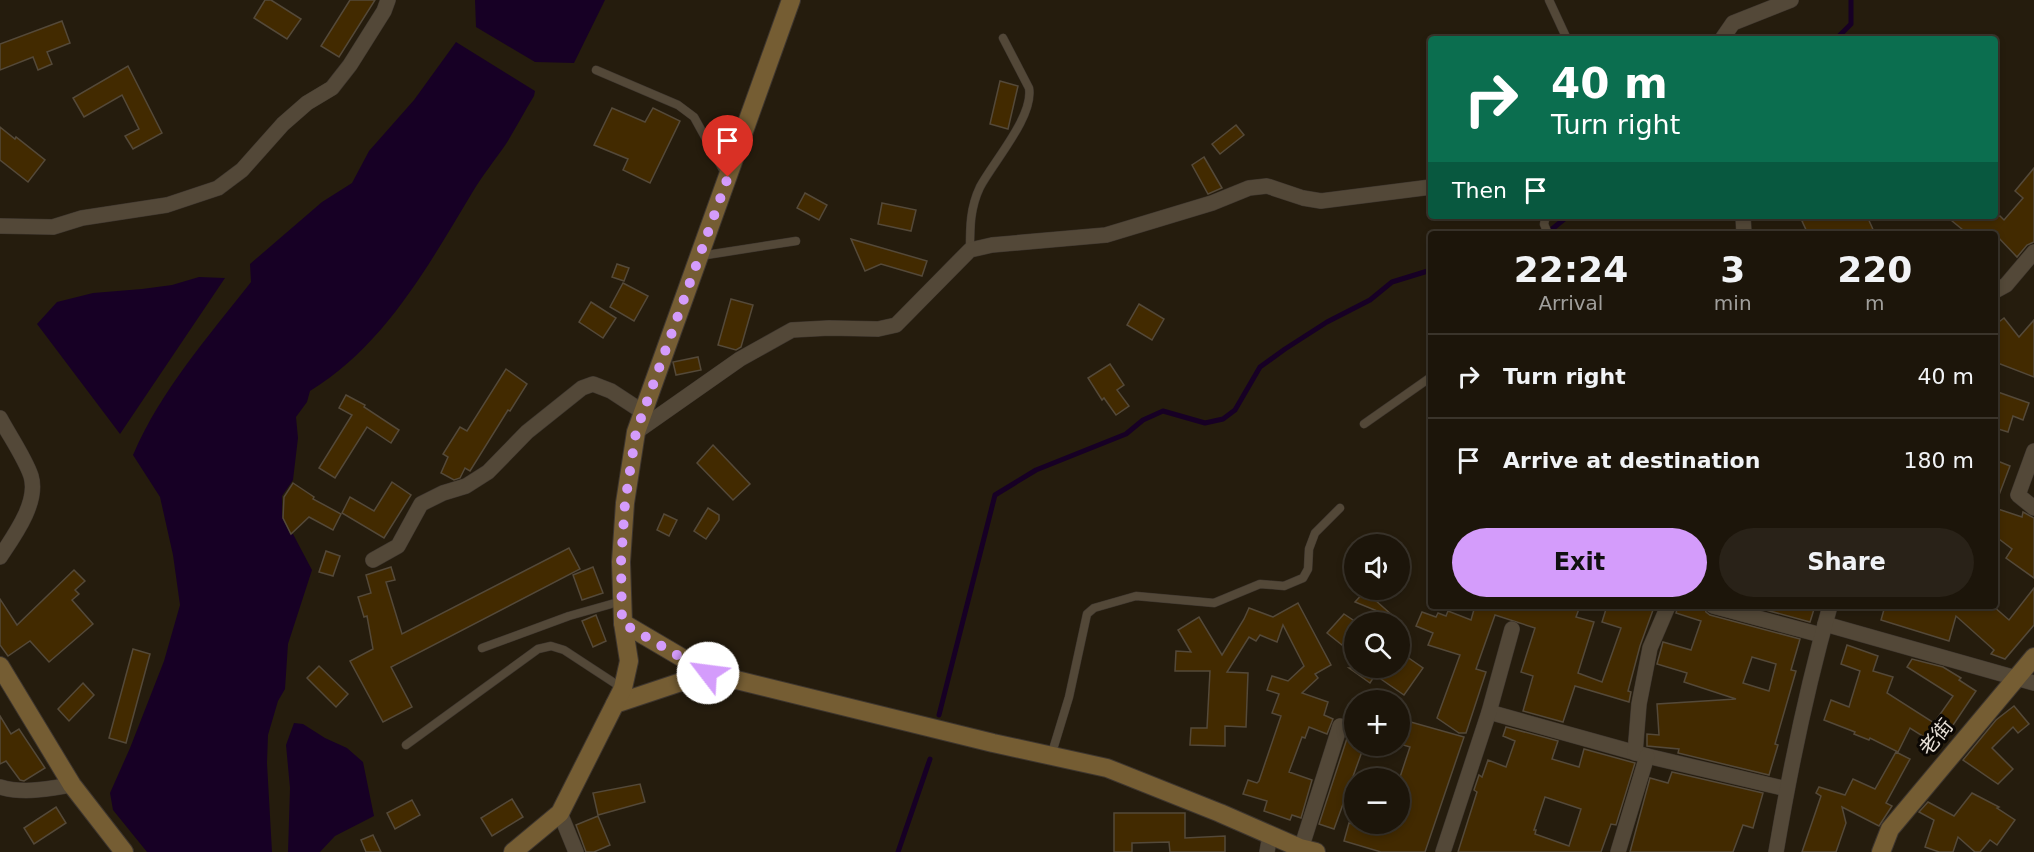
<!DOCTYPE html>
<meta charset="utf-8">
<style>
body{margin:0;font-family:"DejaVu Sans","Noto Sans SC",sans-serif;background:#292218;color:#f1f3f6;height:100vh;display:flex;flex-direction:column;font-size:22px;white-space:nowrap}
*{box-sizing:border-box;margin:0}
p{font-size:20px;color:#a09f9c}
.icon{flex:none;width:33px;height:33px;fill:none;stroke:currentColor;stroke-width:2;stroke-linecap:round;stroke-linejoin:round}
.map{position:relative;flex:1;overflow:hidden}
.side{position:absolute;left:1428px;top:231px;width:570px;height:378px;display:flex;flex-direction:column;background:#1c150a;border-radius:6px;box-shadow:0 3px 9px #0003,0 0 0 2px #3a342b}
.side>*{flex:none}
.top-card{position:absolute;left:1428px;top:36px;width:570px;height:183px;border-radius:6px;box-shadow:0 3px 9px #0003,0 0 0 2px #3a342b;background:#0b6e4f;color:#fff;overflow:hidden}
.buttons{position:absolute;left:1344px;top:534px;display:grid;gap:12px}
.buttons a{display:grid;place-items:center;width:66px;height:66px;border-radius:50%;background:#1c150a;box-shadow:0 3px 9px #0003,0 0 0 2px #3a342b;font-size:30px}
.pin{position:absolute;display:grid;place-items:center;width:51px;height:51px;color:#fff;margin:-62px -26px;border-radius:50% 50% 50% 0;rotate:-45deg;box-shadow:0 0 6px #0007}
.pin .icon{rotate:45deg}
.me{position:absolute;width:66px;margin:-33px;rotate:300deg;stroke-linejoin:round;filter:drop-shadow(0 0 4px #0008)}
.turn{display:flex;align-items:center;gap:21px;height:126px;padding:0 24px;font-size:27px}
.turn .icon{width:78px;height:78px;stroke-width:2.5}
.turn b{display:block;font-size:42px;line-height:51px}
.then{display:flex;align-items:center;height:57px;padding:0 24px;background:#0003;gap:12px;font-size:22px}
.eta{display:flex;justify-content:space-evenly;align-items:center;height:102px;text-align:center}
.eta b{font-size:36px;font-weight:600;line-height:42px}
.button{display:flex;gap:12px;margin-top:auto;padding:12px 24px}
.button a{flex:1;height:69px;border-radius:36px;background:#d49cfb;color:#111;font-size:24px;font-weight:600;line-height:69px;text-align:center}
.button a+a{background:#292218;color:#f1f3f6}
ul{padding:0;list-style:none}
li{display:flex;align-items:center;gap:18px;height:84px;padding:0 24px;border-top:2px solid #3a342b}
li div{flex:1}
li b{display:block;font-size:22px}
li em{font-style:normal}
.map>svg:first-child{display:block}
.water{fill:#170025}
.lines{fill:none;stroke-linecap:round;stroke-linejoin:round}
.stream{stroke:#170025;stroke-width:5}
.building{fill:#422a00;stroke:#544939;stroke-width:1.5;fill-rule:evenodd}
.lane-casing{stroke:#3e362f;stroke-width:9}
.street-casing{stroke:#3e362f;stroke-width:16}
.secondary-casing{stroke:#3e362f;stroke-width:20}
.lane{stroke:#534838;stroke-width:8}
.street{stroke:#534838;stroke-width:15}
.secondary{stroke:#755d33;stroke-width:18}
.route{stroke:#d49cfb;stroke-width:10;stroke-dasharray:0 18}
.labels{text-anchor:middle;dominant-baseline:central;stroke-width:6;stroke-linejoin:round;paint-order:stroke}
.street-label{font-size:20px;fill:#e6dfd6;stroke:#0b0703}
</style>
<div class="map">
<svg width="2034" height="852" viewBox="0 0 2034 852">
<rect width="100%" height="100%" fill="#251c0d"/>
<g class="water">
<path d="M475,0H605L574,63L535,62L476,27Z"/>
<path d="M456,42L535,91L534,96C524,112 516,128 506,144C495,160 482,176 472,193C428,266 385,345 310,391L307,402L296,417L298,438L293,480L282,496V517L290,534H293L312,570L288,644L285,689L278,701L268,735L267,763L272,852H147L113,810L110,793L130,748L164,661L180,605L173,555L160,497L133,455C161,390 208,337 251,282L250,264L322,202L352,183L369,151L414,100Z"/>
<path d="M199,277L225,278L120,434L37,324L57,302L93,293L142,289L172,285Z"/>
<path d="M294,723L303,724L325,738L347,748L363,762L374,816L335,836L320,852H288L290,788L286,745Z"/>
</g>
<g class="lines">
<g class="stream">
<path d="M1836,39L1851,24V0"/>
<path d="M1546,234L1568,216"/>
<path d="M939,715L995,495L1036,470L1126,434L1143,420L1163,411L1205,423L1223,419L1235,410L1260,367L1285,349L1327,322L1370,300L1392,282L1431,270"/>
<path d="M898,852L930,759"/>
</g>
</g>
<g class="building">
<path d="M265,0H271L301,19L287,39L254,18Z"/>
<path d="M350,0H375L339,57L321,46Z"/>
<path d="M62,21L70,43L47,52L52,64L38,70L33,57L0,70V44Z"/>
<path d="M128,66L162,133L133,149L125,136L139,129L122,95L84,117L73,98Z"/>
<path d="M1000,81L1018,86L1008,129L990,124Z"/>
<path d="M612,108L645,122L653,108L680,121L650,183L623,170L628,159L594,145Z"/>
<path d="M1236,125L1244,135L1220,154L1212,144Z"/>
<path d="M0,127L15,139L16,137L45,160L28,182L0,160Z"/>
<path d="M1204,157L1222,188L1208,194L1192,165Z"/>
<path d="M2034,168V242L2027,245L2017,257L1995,234H1968L1946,216H2000L2004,220L2023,198L2015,191Z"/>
<path d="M805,193L827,205L819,220L797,208Z"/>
<path d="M882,203L916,210L911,231L878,224Z"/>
<path d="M1812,216H1867L1875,234H1808L1802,221Z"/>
<path d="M851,239L927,261L922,276L881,264L865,271Z"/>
<path d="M617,264L629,268L624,281L612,277Z"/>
<path d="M623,283L648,296L634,321L610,307Z"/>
<path d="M731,299L753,305L741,347L736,350L718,345Z"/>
<path d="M591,302L616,318L603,338L579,322Z"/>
<path d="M1139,304L1164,319L1152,340L1127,325Z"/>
<path d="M2004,318L2019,337L2034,320V377L1995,362V325Z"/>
<path d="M698,357L701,370L676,375L673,362Z"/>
<path d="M1110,364L1124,385L1117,390L1129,406L1116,415L1104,398L1102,400L1088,378Z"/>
<path d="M506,369L527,384L510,411L508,410L470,471L465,468L460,478L454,480L441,473L448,457L443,454L460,427L467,431Z"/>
<path d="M1995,391L2029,403L2023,420L2013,416L2008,432L1995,428Z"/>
<path d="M346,395L365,405L364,407L399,430L391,443L367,427L335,478L319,468L352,415L339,408Z"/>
<path d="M713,445L750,484L733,500L697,463Z"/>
<path d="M1995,460L2010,466L1996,503H1995Z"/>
<path d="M392,482L411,495L384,538L342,513L350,497L374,511Z"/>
<path d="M293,483L314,497L313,499L341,514L333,530L309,517L291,534L283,518L284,497Z"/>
<path d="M708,508L719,515V520L706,539L694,531Z"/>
<path d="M1995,508L2022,517L2023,512L2034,518V578L2006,558L2012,549L1995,536Z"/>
<path d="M664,514L677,520L669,536L657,530Z"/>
<path d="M569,548L580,569L391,667L412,707L383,722L350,661L373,649L367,616L364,617L358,597L371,593L366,575L391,567L395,580L386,582L402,634Z"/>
<path d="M326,551L340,556L333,576L319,572Z"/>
<path d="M593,567L603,593L582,600L573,575Z"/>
<path d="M74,570L85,581L75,590L79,594L72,600L93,624L49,662L30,641L8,656L0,645V599L17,625Z"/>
<path d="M2034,588V625L2005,659L1991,654L1994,650L1956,616L1949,641L1881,620L1885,606H1910L1921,609L1922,606H1993L2009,620Z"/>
<path d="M1365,591L1393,616L1392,617L1355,602Z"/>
<path d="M1298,603L1331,665L1315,674L1318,678L1302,693L1328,702L1324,715L1333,719L1327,734L1309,727L1305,738L1302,737L1289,772L1312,780L1301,818L1292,815L1290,820L1264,811L1267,801L1243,794L1248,780L1257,783L1259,781L1281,716L1272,713L1279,694L1267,690L1272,676L1288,681L1304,666L1283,625L1277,642L1260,635L1256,641L1249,637L1227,672L1248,673L1246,727L1225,726V746L1190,745L1191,728H1207L1210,671H1175L1176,651L1191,652L1178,630L1199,617L1222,655L1244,619L1249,608L1273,617Z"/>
<path d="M1475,606H1580L1576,617L1594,622L1578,673L1602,682L1621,628L1602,622L1607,606H1640L1653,610L1640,646L1628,691L1631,692L1629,702L1575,686L1563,722L1523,711L1533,676L1521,672L1535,628L1495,615L1476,669L1486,672L1466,733H1459L1437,718L1460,655L1428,645L1433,633L1416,626L1422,612L1436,617L1438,613L1446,616L1448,611L1471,620Z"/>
<path d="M1678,606H1704L1706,612L1710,615L1800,639L1791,670L1796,671L1775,744L1778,745L1769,775L1678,753L1679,749L1647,746V734L1659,735L1657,704L1736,699L1684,682L1687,673L1657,664L1663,642L1691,650L1701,621L1676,613ZM1752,657L1776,664L1769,691L1743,683Z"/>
<path d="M1751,606H1815L1810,622Z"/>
<path d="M1344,614L1356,622H1354V630L1342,645L1327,633Z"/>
<path d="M596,615L606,641L593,647L582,621Z"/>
<path d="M1847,645L1878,656L1873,671L1893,677L1887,693L1934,723L1953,696L1907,667L1912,659L1943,667L1961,678L1959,680L1976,691L1941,743L1926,734L1924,737L1910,728L1898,752L1870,738L1869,740L1854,734L1855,732L1824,720L1831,700L1849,707L1860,671L1841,664Z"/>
<path d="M133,649L150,654L126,743L109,738Z"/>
<path d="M1400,652L1423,668L1404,695L1375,675L1370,683L1349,668H1400Z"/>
<path d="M319,666L348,694L336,707L307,678Z"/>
<path d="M83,683L94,695L69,721L58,709Z"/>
<path d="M2014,706L2029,724L2018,733L2013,727L1992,748L2013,769L1998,784L1963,760L1996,720Z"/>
<path d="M0,716L11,734L19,729L45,768L24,781L20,780L6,761L0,764Z"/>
<path d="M1400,719L1464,737L1425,852H1381L1344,841L1349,823L1380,831L1383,824H1400V777L1410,747L1400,744Z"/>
<path d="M1353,720H1354V746H1364L1334,829L1319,824Z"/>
<path d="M1506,727L1558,741L1552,759L1579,767L1584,749L1635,763L1616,825L1611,824L1601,852H1458L1477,792L1474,790L1479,775L1482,777L1488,760L1506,767L1515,741L1503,736ZM1545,797L1581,809L1569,846L1535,834L1536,830H1534Z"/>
<path d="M1896,752L1910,759L1886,803L1892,806L1879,826L1842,807L1846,823L1836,852H1802L1821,796L1816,793L1819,787L1845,795L1853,779L1875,789Z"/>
<path d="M1672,772L1763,793L1753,828L1743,825L1733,852H1630L1650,778L1668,783Z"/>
<path d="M640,784L645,802L598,815L593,793Z"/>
<path d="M1972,793L1999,807L1997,808L2015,820L1997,845L1990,840L1980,852H1975L1958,837L1953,852H1939L1925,847L1934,820L1919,812L1928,802L1954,816Z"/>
<path d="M512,799L523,817L492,836L481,818Z"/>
<path d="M412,800L420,815L395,829L387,813Z"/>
<path d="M56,807L66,823L34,844L24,828Z"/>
<path d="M1114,813H1185V838L1225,836V852H1170L1169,842L1132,843V852H1114Z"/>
<path d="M598,816L610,845L594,852H586L576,825Z"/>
<path d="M373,835L381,852H366L361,840Z"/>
</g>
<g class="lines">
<g class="lane-casing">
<g id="lane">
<path d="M1549,0L1567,39"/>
<path d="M596,70L678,105L694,117L726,175"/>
<path d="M1546,216L1544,224L1548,234"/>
<path d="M970,250C970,227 970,208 980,187C994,161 1034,116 1029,88L1003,38"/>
<path d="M700,256L796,241"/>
<path d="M1364,424L1431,377"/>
<path d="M482,648L569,616L622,601"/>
<path d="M406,745L538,649L551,646L564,650L622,688"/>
<path d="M1051,756L1069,697L1087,614L1094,608L1136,596L1214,603L1260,584L1284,586L1303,578L1308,569L1309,549L1315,533L1340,508"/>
</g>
</g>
<g class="street-casing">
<g id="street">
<path d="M1722,39L1733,23L1791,0"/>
<path d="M1743,216L1744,234"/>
<path d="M0,226L53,227L82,218L167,205L218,188L242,170L283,124L307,103L332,88L350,65L384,11L388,0"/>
<path d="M1995,291L2006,285L2034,252"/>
<path d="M0,418C9,435 25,458 31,476C39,502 14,536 0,557"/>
<path d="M636,432L740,359L792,330L829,328L878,329L896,325L970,250L992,245L1106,235L1212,203L1249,188L1267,186L1303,198L1321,201L1431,187"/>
<path d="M2034,451L2018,495L2034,508"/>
<path d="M373,560L398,546L421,504L443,493L466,486L488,472L527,432L582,388L593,384L611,391L643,412"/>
<path d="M1713,606L1821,635"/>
<path d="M1825,624L2034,683"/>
<path d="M1489,712L1647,756L1787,789"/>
<path d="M1635,753L1639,704L1650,648L1668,606"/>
<path d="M0,787C24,794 47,789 72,785"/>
<path d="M560,813L576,852"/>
<path d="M1267,852L1270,835"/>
<path d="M1300,852L1340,726"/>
<path d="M1443,852L1489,712L1512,629"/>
<path d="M1618,852L1647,756"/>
<path d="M1776,852C1790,769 1807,687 1830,606"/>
</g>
</g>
<g class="secondary-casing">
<g id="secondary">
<path d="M623,623L708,673L993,743L1107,768L1220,813L1300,848L1316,852"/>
<path d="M0,666L72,785L124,852"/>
<path d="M615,704L708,673"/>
<path d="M513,852L560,813L623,688L629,661L623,623L621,562L625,503L636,432L791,0"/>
<path d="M1881,852L1890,829L2034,657"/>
</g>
</g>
<use href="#lane" class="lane"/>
<use href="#street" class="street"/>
<use href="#secondary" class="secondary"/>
</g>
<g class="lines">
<path class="route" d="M708,673L622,623L621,562L625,503L636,432L728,177"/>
</g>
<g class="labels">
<g class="street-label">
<text transform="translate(1936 737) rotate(-50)">老街</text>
</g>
</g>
</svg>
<div class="buttons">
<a><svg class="icon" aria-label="sound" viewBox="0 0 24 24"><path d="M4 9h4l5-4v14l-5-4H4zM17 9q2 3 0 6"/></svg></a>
<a><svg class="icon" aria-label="search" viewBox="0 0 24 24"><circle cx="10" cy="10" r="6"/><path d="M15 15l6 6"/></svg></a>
<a>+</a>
<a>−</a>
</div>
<div class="pin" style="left:728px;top:177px;background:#d93025"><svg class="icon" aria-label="arrive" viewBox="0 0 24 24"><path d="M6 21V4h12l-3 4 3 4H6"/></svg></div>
<svg class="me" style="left:708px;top:673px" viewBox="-20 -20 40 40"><circle r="19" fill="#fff"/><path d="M0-13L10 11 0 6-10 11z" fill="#d49cfb"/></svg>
<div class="top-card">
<div class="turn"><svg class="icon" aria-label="right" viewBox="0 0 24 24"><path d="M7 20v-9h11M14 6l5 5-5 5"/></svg><div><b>40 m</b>Turn right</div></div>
<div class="then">Then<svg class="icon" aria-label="arrive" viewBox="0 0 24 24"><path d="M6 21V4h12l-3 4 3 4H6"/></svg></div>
</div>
<section class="side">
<div class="eta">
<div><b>22:24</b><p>Arrival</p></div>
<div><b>3</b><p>min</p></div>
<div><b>220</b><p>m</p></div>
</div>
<ul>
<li><svg class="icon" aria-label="right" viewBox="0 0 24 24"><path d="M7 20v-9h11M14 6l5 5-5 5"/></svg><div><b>Turn right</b></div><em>40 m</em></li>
<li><svg class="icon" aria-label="arrive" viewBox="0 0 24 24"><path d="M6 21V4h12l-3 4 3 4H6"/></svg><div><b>Arrive at destination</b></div><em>180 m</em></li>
</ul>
<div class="button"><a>Exit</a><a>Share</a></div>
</section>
</div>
